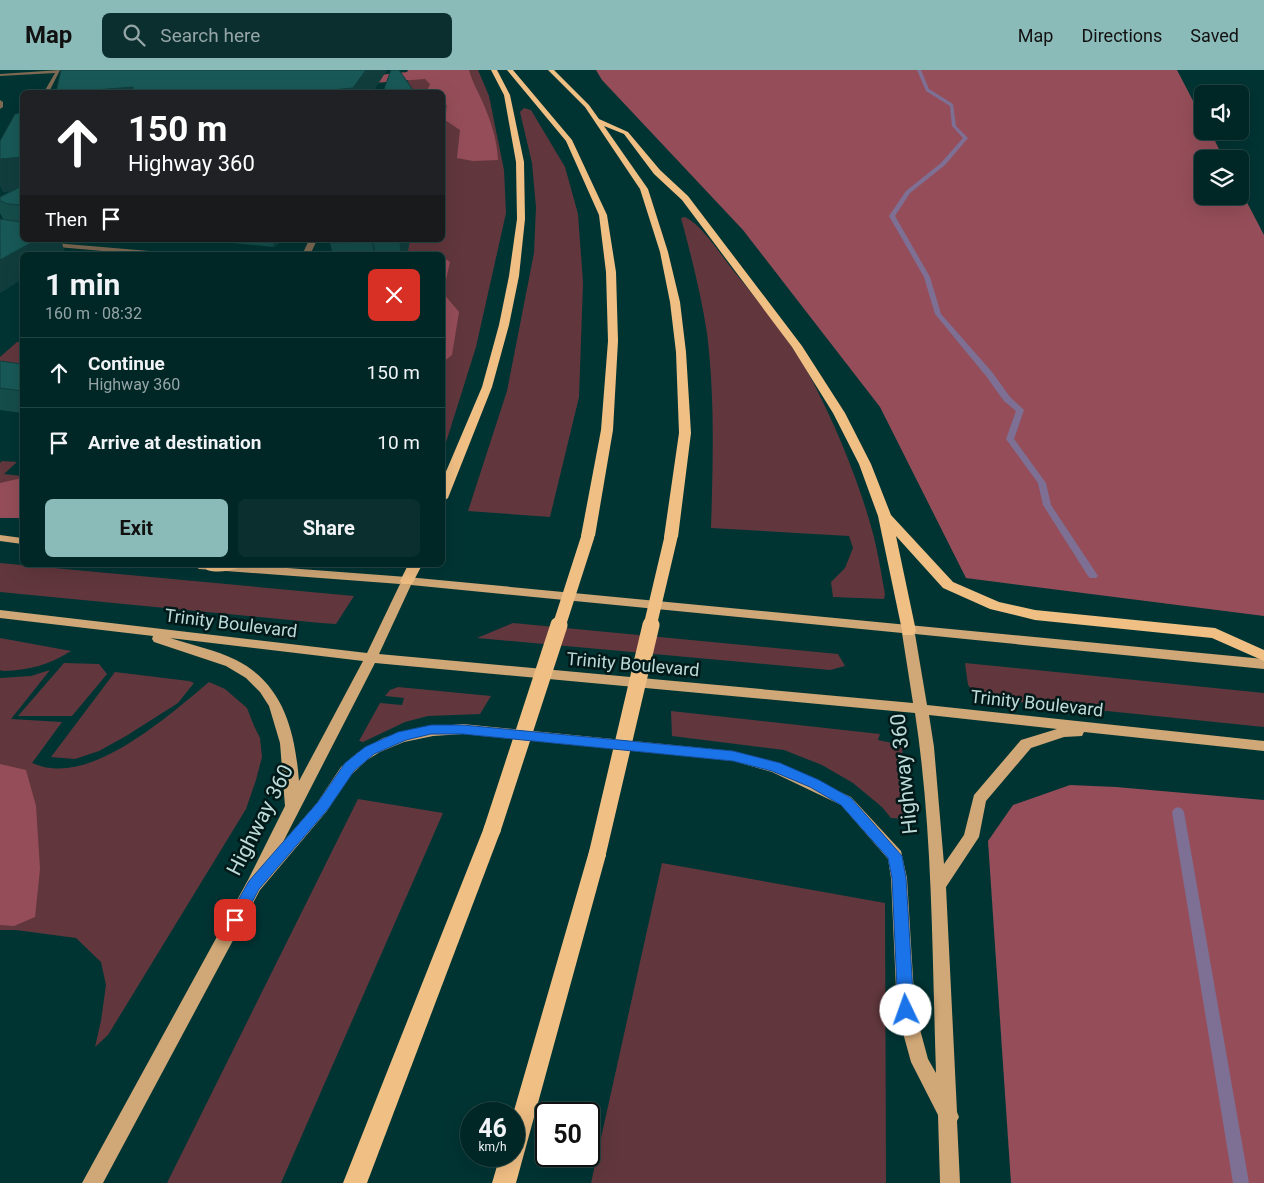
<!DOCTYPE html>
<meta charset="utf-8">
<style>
body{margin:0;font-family:Roboto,sans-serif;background:#0a2f2e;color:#f1f3f6;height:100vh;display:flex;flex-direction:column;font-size:19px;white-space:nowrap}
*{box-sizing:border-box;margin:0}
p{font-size:16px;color:#95a5a7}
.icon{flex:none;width:28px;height:28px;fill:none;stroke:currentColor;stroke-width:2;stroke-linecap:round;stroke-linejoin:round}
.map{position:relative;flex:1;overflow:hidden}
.drawer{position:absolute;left:20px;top:182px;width:425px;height:315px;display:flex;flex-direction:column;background:#002726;border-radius:8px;box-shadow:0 5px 20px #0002,0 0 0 1px #224443}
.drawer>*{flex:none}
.top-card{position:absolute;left:20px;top:20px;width:425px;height:152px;border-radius:8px;box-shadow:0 5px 20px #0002,0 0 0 1px #224443;background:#202124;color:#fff;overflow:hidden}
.buttons{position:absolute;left:1194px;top:15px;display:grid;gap:10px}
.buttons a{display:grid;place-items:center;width:55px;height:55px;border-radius:8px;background:#002726;box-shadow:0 5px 20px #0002,0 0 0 1px #224443;font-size:25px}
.speed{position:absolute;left:460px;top:1032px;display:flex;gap:10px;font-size:25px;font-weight:700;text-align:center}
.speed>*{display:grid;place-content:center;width:65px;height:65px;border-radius:50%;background:#002726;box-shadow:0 5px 20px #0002,0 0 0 1px #224443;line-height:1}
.speed small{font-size:12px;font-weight:400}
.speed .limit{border:2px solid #111;border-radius:8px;background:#fff;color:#111}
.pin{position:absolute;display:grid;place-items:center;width:42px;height:42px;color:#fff;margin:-21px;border-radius:10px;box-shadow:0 2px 8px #0006}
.me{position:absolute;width:55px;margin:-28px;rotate:357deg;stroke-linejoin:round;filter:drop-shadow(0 0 4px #0008)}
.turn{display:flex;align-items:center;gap:18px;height:105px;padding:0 25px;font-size:22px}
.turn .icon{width:65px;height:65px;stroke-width:2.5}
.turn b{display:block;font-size:35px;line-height:42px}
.then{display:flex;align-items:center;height:48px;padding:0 25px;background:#0003;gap:10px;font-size:19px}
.round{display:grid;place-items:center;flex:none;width:52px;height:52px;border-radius:8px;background:#0a2f2e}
.summary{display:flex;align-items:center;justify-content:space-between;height:85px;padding:0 25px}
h1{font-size:30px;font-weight:700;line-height:38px}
.action{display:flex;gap:10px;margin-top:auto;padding:10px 25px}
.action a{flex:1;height:58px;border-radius:8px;background:#8bbbb9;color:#111;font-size:20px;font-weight:700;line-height:58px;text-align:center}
.action a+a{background:#0a2f2e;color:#f1f3f6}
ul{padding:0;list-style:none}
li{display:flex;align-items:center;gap:15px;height:70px;padding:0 25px;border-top:1px solid #224443}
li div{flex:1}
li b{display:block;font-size:19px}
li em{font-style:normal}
header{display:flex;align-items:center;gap:30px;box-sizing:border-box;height:70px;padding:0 25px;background:#8bbbb9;color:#111}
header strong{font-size:24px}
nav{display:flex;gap:28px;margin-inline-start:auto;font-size:18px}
.search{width:350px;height:45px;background:#0a2f2e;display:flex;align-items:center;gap:12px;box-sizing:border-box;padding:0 18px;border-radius:8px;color:#95a5a7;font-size:19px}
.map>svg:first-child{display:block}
.green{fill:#61373d}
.forest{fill:#954e59}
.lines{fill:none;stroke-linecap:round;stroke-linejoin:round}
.stream{fill:#7e7095;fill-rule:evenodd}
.minor{fill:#7e6a53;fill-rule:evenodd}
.major{fill:#d0a776;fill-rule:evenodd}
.highway{fill:#f0bf84;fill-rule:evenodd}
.highway-bridge-far1{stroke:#f0bf84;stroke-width:13}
.highway-bridge{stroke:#f0bf84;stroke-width:17}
.wall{fill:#154d4b}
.shaded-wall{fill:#113e3d}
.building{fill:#185957;stroke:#113e3d}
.route{fill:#1a73e8;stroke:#114b97}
.labels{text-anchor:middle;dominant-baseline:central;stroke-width:5;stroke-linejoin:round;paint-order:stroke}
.street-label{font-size:18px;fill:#bcdad8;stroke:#011918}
.near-street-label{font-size:21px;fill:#bcdad8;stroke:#011918}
</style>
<header>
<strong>Map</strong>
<div class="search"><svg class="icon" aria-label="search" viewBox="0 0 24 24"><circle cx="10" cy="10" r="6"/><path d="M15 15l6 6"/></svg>Search here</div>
<nav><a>Map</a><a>Directions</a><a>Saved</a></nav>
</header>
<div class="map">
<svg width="1264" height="1113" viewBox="0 0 1264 1113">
<rect width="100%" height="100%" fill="#003433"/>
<g class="green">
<path d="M408,0H478L489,26L504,100L506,143L476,277L443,382L442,185H403L406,170H442V22H412L407,14L411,4Z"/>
<path d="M524,38L531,40L565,97L578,144L583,213L579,327L550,447L468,441L507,321L534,183L536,137L532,93L520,42Z"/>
<path d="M685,147C703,156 720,184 733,200C761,235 792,272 813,312C837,359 858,409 872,460C878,481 881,503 885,524L884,529L833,527L831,512L845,498L853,478L849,466L711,458C713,393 715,328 707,263C701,224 691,185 681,148Z"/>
<path d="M17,272H22V299L0,300V287Z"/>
<path d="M2,391L17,392L4,404L22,406V424L0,423V393Z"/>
<path d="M0,493L354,526L336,554L321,553L0,522Z"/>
<path d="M513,553L838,584L845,596L830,600L477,568Z"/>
<path d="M0,568L71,581C49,595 29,600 3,601L0,600Z"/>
<path d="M64,593L99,594L107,604L72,646H18Z"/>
<path d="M965,593L1264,623V657L1009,631L972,620L968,615Z"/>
<path d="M50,600L11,649L62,652L32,693C38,695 45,698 51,698C102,705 172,643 209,612L225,619L247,638L254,656L260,668L262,687L256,710L246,739L108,965L95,977L101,951L106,915L101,892L76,868L16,860H0V608L31,606Z"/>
<path d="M115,602L189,611L194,613L178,633L126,666L99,681L75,689L51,687Z"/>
<path d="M398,617L491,626L480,644L428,646L405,652L363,672L359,671L380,633L402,635L404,628L385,626L390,620Z"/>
<path d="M671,641L880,664L878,670L902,675L906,749L891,748L882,737L853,713L822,695L784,680L672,666Z"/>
<path d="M358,729L443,743L281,1113H167Z"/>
<path d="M662,793L885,833L886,1113H591Z"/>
</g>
<g class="forest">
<path d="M408,0H469C472,12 478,21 483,33C491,51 497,70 498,90L473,91L457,88L460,60L445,50L447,35L443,33L442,22H417L427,21L430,14L425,9L361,14L370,6L407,2Z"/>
<path d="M596,0H1177L1202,48V61H1210L1224,89H1202V126H1240V119L1264,165V546L966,508L880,337L743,160L602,10Z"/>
<path d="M443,187L450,192L443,223L459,242L452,285L443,292Z"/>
<path d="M22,408V448H0V413Z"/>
<path d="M0,694L26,700L36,736L40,799L35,847L14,856L0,855Z"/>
<path d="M1070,715L1116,717L1264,730V1113H1011L988,771L1013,735Z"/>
</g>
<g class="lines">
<g class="stream">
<path d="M917,0H921L929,19L953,34L956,56L968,68L945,95L910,123L895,146L930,207L941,244L992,302L1010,327L1024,340L1014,369L1046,413L1051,435L1098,506L1096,508H1090L1088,506L1043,435L1038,413L1006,369L1016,341L1004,331L986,306L935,244L924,207L889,146L906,121L941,93L963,68L952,56L950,36L926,21Z"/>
<path d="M1178,737L1182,739L1184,742L1249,1113H1233L1172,742L1174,739Z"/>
</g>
<g class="minor">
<path d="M60,0L49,22H44L55,3L0,6V4Z"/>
<path d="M0,30L3,32V37L0,39Z"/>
<path d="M309,170H317L310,185H302Z"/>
<path d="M43,172L173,183L177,185H148L46,176L42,174Z"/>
</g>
<g class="major">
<path d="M0,465L22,468V474L0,471Z"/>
<path d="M193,495H247L407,507L1264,589V599L915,564L927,635L1264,671V681L1084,662L1082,666L1064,667L1031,678L986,731L979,767L946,817L957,1042L959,1047L957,1051L960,1113H940L938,1045L911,992L897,941L891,808L888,789L841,735L772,702L733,691L463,664L433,666L404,672L380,682L367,690L351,705L327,741L260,820L103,1113H82L248,810L285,736L280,673L269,636L260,622L246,608L226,596L154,572L152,569L153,566L0,548V540L367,583L400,514L199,499ZM411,515L902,563L913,633L379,584ZM170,568L363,591L299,711C295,662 284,614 236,590C216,580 192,575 170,568ZM375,593L915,643C933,761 932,884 936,1003L928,989L915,941L907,808L901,781L851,727L780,693L733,681L463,654L418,658L383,668L357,683L341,697L317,733L283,772ZM929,645L1057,659L1021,670L974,725L964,765L944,794L934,677Z"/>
</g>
<g class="highway">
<path d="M491,0H497L510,25L524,92L525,149L519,206L509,255L492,317L448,428L442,432V411L482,317L499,255L509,206L517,149L516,92L504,25Z"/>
<path d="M507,0H513L572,70L607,145L616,202L618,271L613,360L595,466L588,470L581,466L601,360L608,271L606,202L599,145L566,71Z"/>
<path d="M548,0H554L589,35L599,49L628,62L660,100L688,126L802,276L845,343L871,394L891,445L953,512L999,532L1035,540L1215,558L1264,580V591L1212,568L1035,550L990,539L943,518L896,466L916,561L913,565H903L878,446L859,394L833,343L792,277L682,130L654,104L624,64L604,56L648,119L668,182L680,232L686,282L691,363L678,467L671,471L666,470L664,467L679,363L676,282L670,232L660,182L640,119L585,37Z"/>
<path d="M206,495H241L239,498C229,501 217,503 207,500L205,497Z"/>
<path d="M408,495H422L412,514H402L400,511Z"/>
<path d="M492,752L499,755L501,760L367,1113H343L483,760L485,755Z"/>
<path d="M597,777L604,779L606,785L516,1113H492L500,1086H514L513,1044L588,785L590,779Z"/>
</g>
<g class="highway-bridge-far1">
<path d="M559,556L588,466"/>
<path d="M650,556L671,467"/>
</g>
<g class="highway-bridge">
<path d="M492,760L559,555"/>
<path d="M597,785L651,555"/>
</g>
</g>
<g class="wall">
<path d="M22,43V170H66V172H61L64,180L63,185H22V209L0,223L3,149L0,143V127L12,121L3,122L0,115V71Z"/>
<path d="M200,170H283L274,177Z"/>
<path d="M331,170H410L407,185H333L330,173Z"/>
<path d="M0,291L22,294V343L0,340Z"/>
</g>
<g class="shaded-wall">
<path d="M366,0H387L373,22H310Z"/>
<path d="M133,17L135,22H69Z"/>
<path d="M22,87V120L3,122L0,115V89Z"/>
<path d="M36,170H61L64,180L63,185H22V209L0,223V190Z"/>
<path d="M272,170H283L274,177Z"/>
<path d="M372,170H373L376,185H374L372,172Z"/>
<path d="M399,170H410L407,185H401Z"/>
</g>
<g class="building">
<path d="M61,0H366L353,18L310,22H133V17L69,22H56Z"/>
<path d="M391,0H399L413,20L414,22H383Z"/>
<path d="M22,43V87L0,89V71L15,44Z"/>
<path d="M22,116V135L8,134L0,131V127Z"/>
<path d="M0,149L22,152V170H36L0,190Z"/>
<path d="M331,170H372V172L330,173Z"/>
<path d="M209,183L227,185H206Z"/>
<path d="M0,291L22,294V321L0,318Z"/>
</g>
<path class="route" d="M431,655H463L733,681L780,693L819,710L851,728L902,786L906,808L914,940L912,946L906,948L900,946L898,940L892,808L888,788L841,735L810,717L772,701L733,691L463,664H431L406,670L374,684L354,701L328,739L259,819L240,855L235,857L230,855L227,850L249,811L318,732L345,693L365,677L398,662Z"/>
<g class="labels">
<g class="street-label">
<text transform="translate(231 553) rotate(7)">Trinity Boulevard</text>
<text transform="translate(633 594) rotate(5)">Trinity Boulevard</text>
<text transform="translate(1037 633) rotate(6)">Trinity Boulevard</text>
</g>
<g class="near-street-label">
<text transform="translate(904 704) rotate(-96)">Highway 360</text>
<text transform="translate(260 750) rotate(-63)">Highway 360</text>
</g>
</g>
</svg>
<div class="buttons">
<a><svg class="icon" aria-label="sound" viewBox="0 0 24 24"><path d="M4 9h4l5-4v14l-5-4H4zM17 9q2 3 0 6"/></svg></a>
<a><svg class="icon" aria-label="layers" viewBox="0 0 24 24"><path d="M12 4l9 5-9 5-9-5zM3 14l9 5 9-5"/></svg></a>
</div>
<div class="speed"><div>46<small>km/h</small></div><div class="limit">50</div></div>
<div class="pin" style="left:235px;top:850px;background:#d93025"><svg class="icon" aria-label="arrive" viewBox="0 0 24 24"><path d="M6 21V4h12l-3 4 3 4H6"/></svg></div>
<svg class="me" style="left:906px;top:940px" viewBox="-20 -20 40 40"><circle r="19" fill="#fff"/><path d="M0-13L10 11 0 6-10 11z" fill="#1a73e8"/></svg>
<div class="top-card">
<div class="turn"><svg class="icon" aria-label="ahead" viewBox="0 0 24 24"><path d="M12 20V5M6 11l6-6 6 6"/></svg><div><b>150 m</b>Highway 360</div></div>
<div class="then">Then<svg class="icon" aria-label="arrive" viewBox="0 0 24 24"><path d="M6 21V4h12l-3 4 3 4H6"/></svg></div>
</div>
<section class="drawer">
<div class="summary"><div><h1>1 min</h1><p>160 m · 08:32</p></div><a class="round" style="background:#d93025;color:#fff"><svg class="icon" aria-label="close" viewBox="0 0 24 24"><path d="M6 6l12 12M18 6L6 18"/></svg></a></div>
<ul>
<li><svg class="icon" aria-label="ahead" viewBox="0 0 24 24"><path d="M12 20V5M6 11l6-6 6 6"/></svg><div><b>Continue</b><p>Highway 360</p></div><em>150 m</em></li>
<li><svg class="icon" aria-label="arrive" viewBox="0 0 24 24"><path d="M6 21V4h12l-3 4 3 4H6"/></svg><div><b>Arrive at destination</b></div><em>10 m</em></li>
</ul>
<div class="action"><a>Exit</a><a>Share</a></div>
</section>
</div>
